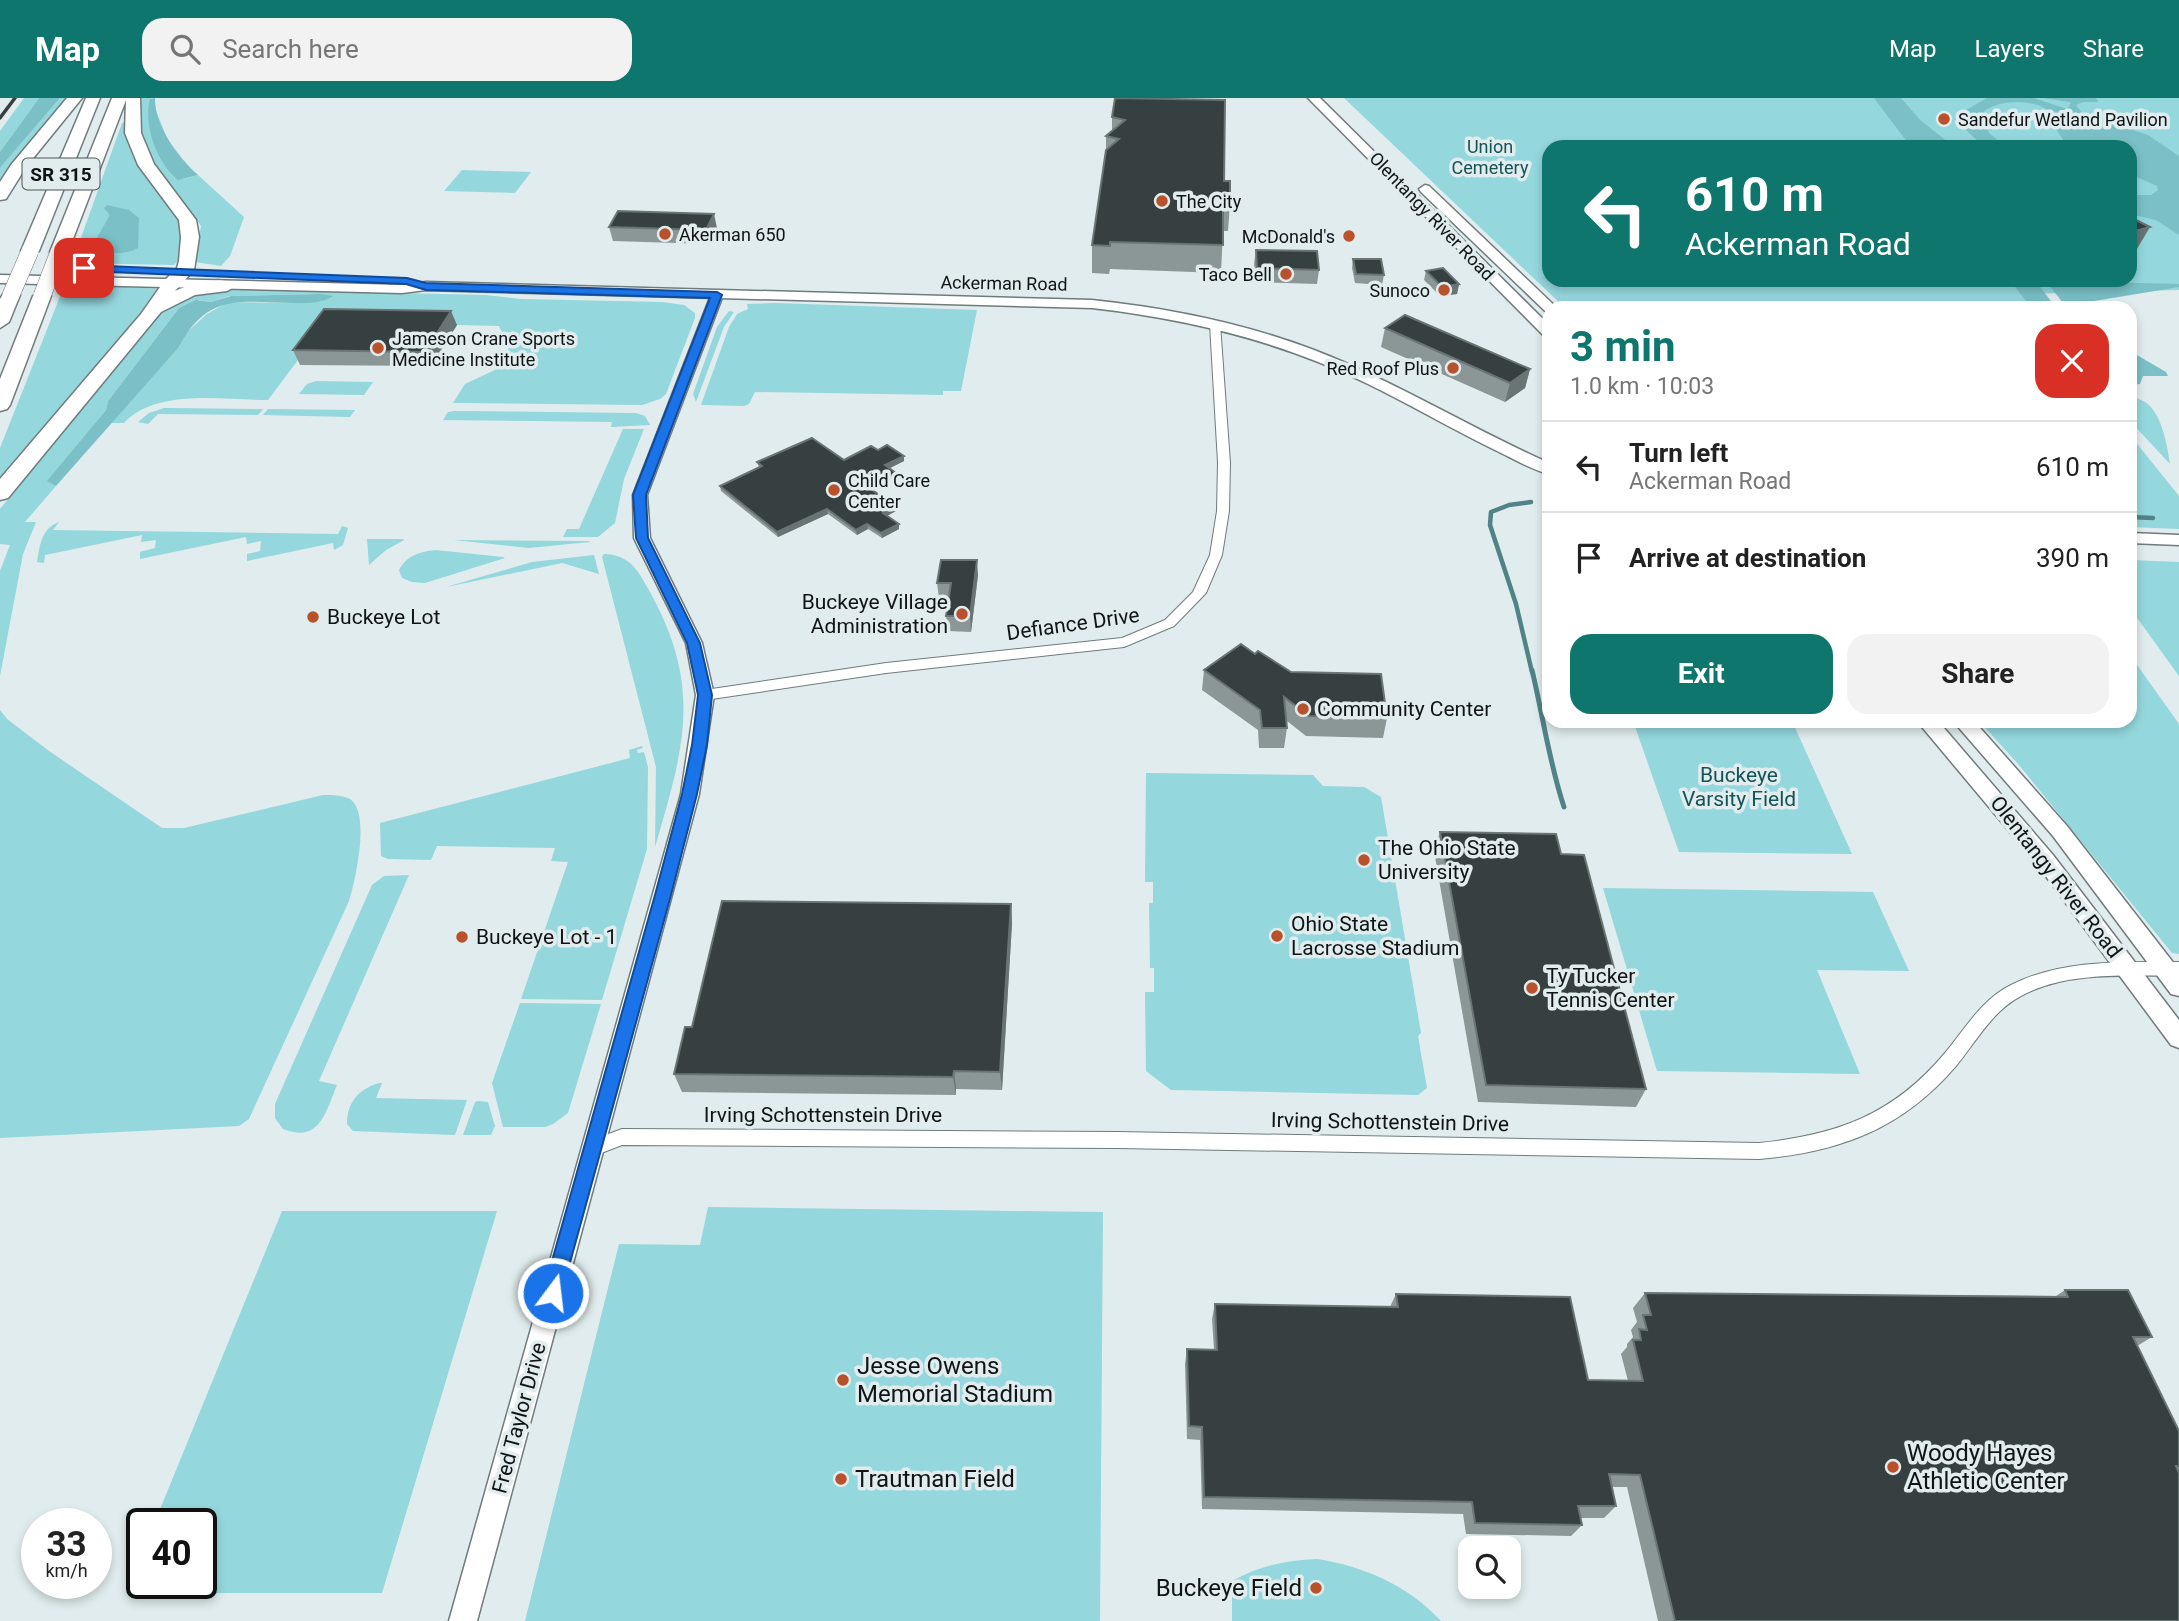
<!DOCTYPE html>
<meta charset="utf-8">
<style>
body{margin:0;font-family:Roboto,sans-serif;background:#f2f2f2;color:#222;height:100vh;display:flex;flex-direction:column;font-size:26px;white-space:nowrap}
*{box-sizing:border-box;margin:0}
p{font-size:23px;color:#767676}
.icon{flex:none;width:38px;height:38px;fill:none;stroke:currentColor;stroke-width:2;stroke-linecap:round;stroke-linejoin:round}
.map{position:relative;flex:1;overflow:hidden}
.sheet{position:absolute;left:1542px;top:203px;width:595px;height:427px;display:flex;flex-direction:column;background:#fff;border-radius:21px;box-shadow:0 4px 10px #0003}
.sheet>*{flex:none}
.banner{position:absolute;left:1542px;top:42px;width:595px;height:147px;border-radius:21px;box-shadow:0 4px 10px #0003;background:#0f766e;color:#fff;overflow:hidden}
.fabs{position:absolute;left:1458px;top:1438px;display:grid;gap:14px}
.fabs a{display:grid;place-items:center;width:63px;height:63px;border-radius:14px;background:#fff;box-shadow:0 4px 10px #0003;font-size:35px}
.speed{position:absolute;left:21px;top:1410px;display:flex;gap:14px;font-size:35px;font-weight:700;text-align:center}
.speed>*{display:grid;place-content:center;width:91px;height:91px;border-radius:50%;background:#fff;box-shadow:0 4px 10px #0003;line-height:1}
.speed small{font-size:18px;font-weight:400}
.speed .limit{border:4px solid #111;border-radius:10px;background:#fff;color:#111}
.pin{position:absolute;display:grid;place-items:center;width:60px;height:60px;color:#fff;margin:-30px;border-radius:14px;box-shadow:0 4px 10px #0006}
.me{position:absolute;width:77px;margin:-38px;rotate:15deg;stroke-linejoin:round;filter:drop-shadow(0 0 5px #0008)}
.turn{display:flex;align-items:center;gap:24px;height:147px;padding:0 28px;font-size:32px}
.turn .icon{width:91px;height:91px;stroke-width:2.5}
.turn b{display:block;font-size:49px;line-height:60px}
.round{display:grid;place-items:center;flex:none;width:74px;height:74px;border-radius:21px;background:#f2f2f2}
.headline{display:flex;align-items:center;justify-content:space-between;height:119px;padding:0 28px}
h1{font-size:42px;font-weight:700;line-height:52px;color:#0f766e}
.button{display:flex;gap:14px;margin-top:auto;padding:14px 28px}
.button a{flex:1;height:80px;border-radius:21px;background:#0f766e;color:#fff;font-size:28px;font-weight:700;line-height:80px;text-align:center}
.button a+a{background:#f2f2f2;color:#222}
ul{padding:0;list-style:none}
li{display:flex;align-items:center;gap:21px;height:91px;padding:0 28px;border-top:2px solid #e0e0e0}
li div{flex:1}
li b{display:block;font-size:26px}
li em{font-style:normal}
header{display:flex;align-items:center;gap:42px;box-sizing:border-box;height:98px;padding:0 35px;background:#0f766e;color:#fff}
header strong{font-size:33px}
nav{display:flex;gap:38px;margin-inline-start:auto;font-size:24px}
.search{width:490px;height:63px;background:#f2f2f2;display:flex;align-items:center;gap:18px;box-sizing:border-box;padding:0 24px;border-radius:21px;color:#767676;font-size:26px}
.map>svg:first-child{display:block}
.green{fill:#94d7dd;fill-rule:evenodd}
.forest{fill:#7ac0c6}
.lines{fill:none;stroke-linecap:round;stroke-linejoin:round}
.stream-far1{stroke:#508387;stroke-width:4.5}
.stream{stroke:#508387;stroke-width:5}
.minor-casing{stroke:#707b7c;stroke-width:2}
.tertiary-casing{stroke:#707b7c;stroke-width:3}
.secondary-casing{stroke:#707b7c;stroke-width:3}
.motorway-casing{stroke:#707b7c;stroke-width:3}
.minor{fill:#fff;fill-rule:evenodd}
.tertiary{fill:#fff;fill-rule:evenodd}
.secondary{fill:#fff;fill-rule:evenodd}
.motorway{fill:#fff;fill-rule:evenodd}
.rail{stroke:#383e3e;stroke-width:3.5}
.motorway-bridge-casing{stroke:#707b7c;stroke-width:18;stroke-linecap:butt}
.motorway-bridge{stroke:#fff;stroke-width:17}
.wall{fill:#8b9697}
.shaded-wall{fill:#697475}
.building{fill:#364041;stroke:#697475;stroke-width:2}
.route{fill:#1a73e8;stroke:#114b97;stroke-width:2}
.poi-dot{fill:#b9512c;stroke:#e0eced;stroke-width:2.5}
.labels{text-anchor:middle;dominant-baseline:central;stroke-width:7;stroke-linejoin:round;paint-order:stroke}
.far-poi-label{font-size:18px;fill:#101414;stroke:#e0eced;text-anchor:start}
.far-park-label{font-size:18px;fill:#165357;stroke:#e0eced}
.far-street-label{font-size:18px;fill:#101414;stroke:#e0eced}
.shield{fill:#e0eced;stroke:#4e5555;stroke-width:2}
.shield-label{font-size:19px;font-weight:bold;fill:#101414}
.poi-label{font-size:21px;fill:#101414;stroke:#e0eced;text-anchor:start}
.street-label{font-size:21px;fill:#101414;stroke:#e0eced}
.park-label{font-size:21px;fill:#165357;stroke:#e0eced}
.near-poi-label{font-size:24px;fill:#101414;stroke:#e0eced;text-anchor:start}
</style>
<header>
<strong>Map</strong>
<div class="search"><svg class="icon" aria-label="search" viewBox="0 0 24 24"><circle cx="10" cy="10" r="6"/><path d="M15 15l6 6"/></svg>Search here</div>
<nav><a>Map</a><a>Layers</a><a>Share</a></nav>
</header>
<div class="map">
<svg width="2179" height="1523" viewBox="0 0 2179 1523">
<rect width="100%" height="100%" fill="#e0eced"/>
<g class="green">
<path d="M24,0H39L0,54V33Z"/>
<path d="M60,0H69L0,81V70Z"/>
<path d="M142,0H151L183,81L198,77L244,119L230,158L221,168L195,164L201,128C174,87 131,53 142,0Z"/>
<path d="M1344,0H2179V192L2021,196L2031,210H1565ZM1549,49H2130V182H1549Z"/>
<path d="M127,24L182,131V158L174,167L72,165L122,25Z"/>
<path d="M462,72L531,74L515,95L444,93Z"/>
<path d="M65,186L164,191L0,383V350Z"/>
<path d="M225,191L485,197L521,201L662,204L684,207L695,215V220L666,296L660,301L642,307L453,305L465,286L497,271L518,235L502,234L499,228L457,227L307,250L268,302C224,302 156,290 124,325H110L179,249L186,235L207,216L228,204L288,205L320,196L229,198L211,204L199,202L179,210L108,303L106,312L48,383L56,388L25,424H36L23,456L0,578V473L10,447L0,446V411L167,207L179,198Z"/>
<path d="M775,205L977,212L961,293H943V297L755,294L749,306L744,308L701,307L729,229L737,216L748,211L747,206Z"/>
<path d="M729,213L734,214L724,229L696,304L693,296L717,229Z"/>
<path d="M316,283L373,284L364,297L299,296L307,286Z"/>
<path d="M2130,296C2134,300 2140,301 2145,304C2162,315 2167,347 2170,366L2130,323Z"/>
<path d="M164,310H170L263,311L258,317L158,316L148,326L138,324L149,315Z"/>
<path d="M268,311L355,312L350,319L263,317Z"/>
<path d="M454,313L636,315L645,318L650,327L611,329L612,324L443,322L448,314Z"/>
<path d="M623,331H644L624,381L615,425L598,439H563L567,431H579Z"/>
<path d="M2130,337L2179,398V431L2130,429Z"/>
<path d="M59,424L53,432L338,436L342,428L348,430L343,447L334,452L333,445L247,463V456L260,453L261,443L247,446L246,439L140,461V454L155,450L156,442L141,444L142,437L45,457L44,465L37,464C40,447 41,431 59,424Z"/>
<path d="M367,441H403L404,442L386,452L369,467Z"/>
<path d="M454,442L589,443L590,444L529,450Z"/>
<path d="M435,452L503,459L505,460L425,485L412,484L402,480L399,472C407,457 420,454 435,452Z"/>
<path d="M604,456C631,457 638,473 650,494C703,590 684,650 655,749L656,669L602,459Z"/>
<path d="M594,457L599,476L562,465L446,489L532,464Z"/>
<path d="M2130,462L2179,464V578L2130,510Z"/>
<path d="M2130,557L2179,626V856L2172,855L2019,667L1979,623H2130Z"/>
<path d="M0,612L7,621L49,653L162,730H184L323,697C331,697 342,697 350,701C371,715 355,784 349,803L249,1021L239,1028L0,1040Z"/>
<path d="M1633,623H1792L1852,756L1679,754Z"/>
<path d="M642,648L643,650L637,652L638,655L644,654L648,669L647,751L602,902L521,901L568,764L551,763L555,750L437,748L431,762L388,761L381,758L380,725L630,660L629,652Z"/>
<path d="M1146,675L1313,677L1323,688L1364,689L1381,699L1421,935L1418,938L1427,990L1418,997L1171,992L1146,973L1145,894H1154V870H1150L1149,805H1153V784H1145Z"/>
<path d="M409,777L319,983L337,987C326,1013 320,1046 283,1031L275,1020V1006L372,787L384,778Z"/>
<path d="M1603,790L1873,794L1909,873L1817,872L1860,976L1657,973Z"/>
<path d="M520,905L601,906L568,1015L553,1026L545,1029H503L492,985Z"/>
<path d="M379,985H382L376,1000L467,1002L455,1037L353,1033L347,1026C347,1004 359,991 379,985Z"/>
<path d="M478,1003L488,1004L495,1028L491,1037H463L475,1004Z"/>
<path d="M708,1109L1103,1114L1100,1523H525L619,1146L700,1147Z"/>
<path d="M282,1113H497L382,1495H126L142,1457V1486H201V1426H154Z"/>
<path d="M1317,1461C1366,1469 1407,1487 1441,1523H1232V1483C1259,1468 1286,1462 1317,1461Z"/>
</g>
<g class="forest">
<path d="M39,0H60L0,70V54Z"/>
<path d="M155,0C154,27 178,59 198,77L178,82C157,65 143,27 150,1Z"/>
<path d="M1874,0H1901L1920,22L1954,49H1911Z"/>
<path d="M1987,0H2034L2067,11L2071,5L2069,4L2043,0H2096L2098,4H2083L2076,7L2082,15L2148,37L2179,58V137L2156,122L2130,116V97H2151L2158,92L2157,88L2130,76V49H2068L2054,28L2056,19C2041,0 2002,0 1984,13L1989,35L2006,49H1984L1967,33L1960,21L1966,12Z"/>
<path d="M107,107L129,112L139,120L138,150C124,158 106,155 91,150L110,117L104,110Z"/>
<path d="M2010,182H2035L2056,210H2031Z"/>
<path d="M2056,183L2179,186V189L2070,207L2063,205L2049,187Z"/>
<path d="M320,196L333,198C323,205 309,205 296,205C245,205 208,192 179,249L56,388L47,383L106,312L108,303L179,210L196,202L211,204L231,198Z"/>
<path d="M2130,253L2166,274L2168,278H2143L2140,286L2130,287Z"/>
</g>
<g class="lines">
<g class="stream-far1">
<path d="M1531,404L1509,407L1491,414L1490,427L1516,506L1532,574"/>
<path d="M2130,419L2153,420"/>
</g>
<path class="stream" d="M1532,572C1543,618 1549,664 1564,709"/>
<g class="minor-casing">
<g id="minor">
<path d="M1215,223L1220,226L1230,365L1229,413L1222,457L1206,495L1174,528L1124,549L886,575L705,602L700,600L698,597L705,592L886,565L1122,540L1165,522L1193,494L1210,457L1217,413L1218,365L1210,226Z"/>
<path d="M2179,864V878C2129,878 2067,873 2021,898C1992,913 1976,944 1956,968C1902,1031 1840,1054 1759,1061L1117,1050L622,1047L591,1059L584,1057L582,1051L584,1045L622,1031L1117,1034L1759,1045C1837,1037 1893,1017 1945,955C1965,931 1982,901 2011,887C2062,861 2124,864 2179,864Z"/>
</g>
</g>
<g class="tertiary-casing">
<path id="tertiary" d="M717,193L723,197L647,397L650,440L702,545L714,597L699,696L477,1523H449L681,696L696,597L686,545L634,440L633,397L711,197Z"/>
</g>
<g class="secondary-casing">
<g id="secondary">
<path d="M1308,0H1320L1549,227V239L1544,238Z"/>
<path d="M1425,87L1429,88L1557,210L1545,213L1421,94L1419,91Z"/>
<path d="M0,177L402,187L426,184L1092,202C1168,210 1243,225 1314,252C1395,283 1470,330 1549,365V376C1530,371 1512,360 1495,352C1452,331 1411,307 1368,286C1281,243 1188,221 1092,210L426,192L402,195L0,185Z"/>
<path d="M2130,435L2179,437V447L2130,445Z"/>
<path d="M1917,623H1938L2053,757L2179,922V950L2171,947L2039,769Z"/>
<path d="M1953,623H1974L2067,728L2179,872V898L2171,896L2053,738Z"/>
</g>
</g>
<g class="motorway-casing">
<g id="motorway">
<path d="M67,0H82L26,69L6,101L0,102V84L11,67Z"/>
<path d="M86,0H100L39,153L30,158L24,157L21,153Z"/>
<path d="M112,0H140L141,35L154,66L196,122L199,139L194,172L175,193C189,186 225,176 236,188L227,193L195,197L161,214L8,400L0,402V381L141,216L165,182L177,170L179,163L181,139L179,122L138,67L125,35L126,2L68,154L59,159L50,154Z"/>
<path d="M11,192L20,197L9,224L0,230V201L5,193Z"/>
<path d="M42,193L51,198L10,307L7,311L0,313V281L33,198Z"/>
</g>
</g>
<use href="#minor" class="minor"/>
<use href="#tertiary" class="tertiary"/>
<use href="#secondary" class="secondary"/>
<use href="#motorway" class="motorway"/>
<path class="rail" d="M0,20L15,0"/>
<g class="motorway-bridge-casing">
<g id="motorway-bridge">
<path d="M11,197L30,153"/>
<path d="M42,198L59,154"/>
</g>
</g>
<use href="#motorway-bridge" class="motorway-bridge"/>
</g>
<g class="wall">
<path d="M1115,0L1224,83L1230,106L1228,133H1223L1221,175L1110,171L1109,176L1092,175V147L1106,55V38L1112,33V19Z"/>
<path d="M609,129L717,130L709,146L613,143Z"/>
<path d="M1256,152L1319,172L1317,186L1256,184L1254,166Z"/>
<path d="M1353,161L1384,177L1382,187L1355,185L1352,170Z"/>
<path d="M1426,173L1459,186L1457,196L1440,198L1424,182Z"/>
<path d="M457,227L431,268L300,267L293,252Z"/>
<path d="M1385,230L1530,271L1525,290L1505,304L1381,249Z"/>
<path d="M878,352L904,363L890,370L896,375L897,380L872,393L895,408L896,413L887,418L899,426V431L882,440L868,431L857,437L828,416L778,439L721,393L720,388L759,369L757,364L844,362Z"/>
<path d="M978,477L971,534L948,533L946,518L949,500H939L937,485Z"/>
<path d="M1255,556L1387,620L1383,640L1306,638L1287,623V630L1284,650H1259L1258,632L1202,592L1204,572Z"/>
<path d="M1440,734L1561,756L1646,991L1636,1009L1478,1004L1434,753Z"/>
<path d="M1011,806L1012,825L1002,992L956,991V997L682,994L674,976L692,929Z"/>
<path d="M2065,1192L2152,1239L2137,1248L2179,1333V1523H1658L1627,1389H1612L1616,1408L1604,1420H1581L1582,1427L1571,1438L1466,1436L1463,1416L1202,1411L1200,1342L1187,1341L1185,1266L1187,1251L1214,1252L1212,1221L1215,1206L1390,1209L1396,1196L1588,1282L1628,1283L1621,1256L1627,1249V1246L1633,1239L1631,1232L1637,1224L1633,1210L1645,1195L2056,1198Z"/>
</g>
<g class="shaded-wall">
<path d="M714,116L717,130L709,146L706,132Z"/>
<path d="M2150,129L2134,156L2130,157V137L2131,134Z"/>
<path d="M1459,186L1457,196L1440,198L1442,189Z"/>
<path d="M451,213L457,227L431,268L425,254Z"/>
<path d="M1530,271L1525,290L1505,304L1510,285Z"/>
<path d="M904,358V363L886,372L885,367Z"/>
<path d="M896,375L897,380L868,394V389Z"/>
<path d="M895,408L896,413L883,420V415Z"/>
<path d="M827,411L828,416L778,439L777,434Z"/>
<path d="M867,426L868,431L857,437L856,432Z"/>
<path d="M899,426V431L882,440L881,435Z"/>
<path d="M977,462L978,477L971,534L970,518Z"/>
<path d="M1011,806L1012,825L1002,992L1000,974Z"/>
<path d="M954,973L956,991V997L953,979Z"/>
</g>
<g class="building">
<path d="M1115,0L1225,2L1224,83H1230V106L1223,105V147L1110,144V148L1092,147L1106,52L1119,41L1106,38L1125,22L1112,19Z"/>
<path d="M618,113L714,116L706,132L609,129Z"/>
<path d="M2130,119L2150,129L2131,134H2130Z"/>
<path d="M1256,152L1317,153L1319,172L1257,170Z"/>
<path d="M1353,161H1381L1384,177L1356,176Z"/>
<path d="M1443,170L1459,186L1442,189L1426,173Z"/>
<path d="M324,211L451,213L425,254L293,252Z"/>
<path d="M1405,217L1530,271L1510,285L1385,230Z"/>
<path d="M812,340L844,362L871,348L878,352L887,347L904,358L885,367L896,375L868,389L895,408L883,415L899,426L881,435L867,426L856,432L827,411L777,434L720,388L762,368L757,364Z"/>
<path d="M941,462H977L970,518H946L951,485H937Z"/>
<path d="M1241,546L1255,556L1258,553L1291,574L1381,576L1387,620L1309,618L1284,599L1287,630H1262L1260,612L1204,572Z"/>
<path d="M1440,734L1556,736L1561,756L1584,757L1646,991L1486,987Z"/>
<path d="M722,803L1011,806L1000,974L954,973L953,979L674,976L685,929H692Z"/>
<path d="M2065,1192H2128L2152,1239H2133L2179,1333V1368H2176L2179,1375V1523H1675L1640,1377L1609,1376L1616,1408H1578L1582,1427L1475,1425L1472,1404L1204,1399L1202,1329L1189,1328L1187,1251L1217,1252L1215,1206L1398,1209L1396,1196L1570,1199L1588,1282L1643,1283L1633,1242H1641L1639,1231L1647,1232L1643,1217H1651L1645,1195L2068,1199Z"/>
</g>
<path class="route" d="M80,167L407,180L426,185L717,194L722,197L646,397L648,440L700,545L712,597L707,647L697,696L671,797L560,1201L553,1204L546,1201L543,1195L655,797L682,696L692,647L698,597L687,545L636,440L633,397L710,200L426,192L406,186L84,173L80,172Z"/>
<g class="poi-dot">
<circle cx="1944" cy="21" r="7"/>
<circle cx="1162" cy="103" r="7"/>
<circle cx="665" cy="136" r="7"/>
<circle cx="1349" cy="138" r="7"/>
<circle cx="1286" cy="176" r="7"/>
<circle cx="1444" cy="192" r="7"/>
<circle cx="378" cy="250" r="7"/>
<circle cx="1453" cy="270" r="7"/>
<circle cx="834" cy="392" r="7"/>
<circle cx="962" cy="516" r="7"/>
<circle cx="313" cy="519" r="7"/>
<circle cx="1303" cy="611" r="7"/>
<circle cx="1364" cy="762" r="7"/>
<circle cx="1277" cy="838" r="7"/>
<circle cx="462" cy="839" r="7"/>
<circle cx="1532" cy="890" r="7"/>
<circle cx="843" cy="1282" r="7"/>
<circle cx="1893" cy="1369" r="7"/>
<circle cx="841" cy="1381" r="7"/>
<circle cx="1316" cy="1490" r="7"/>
</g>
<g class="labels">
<g class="far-poi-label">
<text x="1958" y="21">Sandefur Wetland Pavilion</text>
<text x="1176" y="103">The City</text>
<text x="679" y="136">Akerman 650</text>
<text x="1335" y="138" text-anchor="end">McDonald's</text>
<text x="1272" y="176" text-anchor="end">Taco Bell</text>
<text x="1430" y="192" text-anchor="end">Sunoco</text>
<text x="392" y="240">Jameson Crane Sports<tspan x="392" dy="21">Medicine Institute</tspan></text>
<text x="1439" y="270" text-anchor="end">Red Roof Plus</text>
<text x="848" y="382">Child Care<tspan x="848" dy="21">Center</tspan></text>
</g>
<g class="far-park-label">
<text x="1490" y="48">Union<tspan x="1490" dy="21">Cemetery</tspan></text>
</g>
<g class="far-street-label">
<text transform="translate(1432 118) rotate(46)">Olentangy River Road</text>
<text transform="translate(1004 185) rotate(1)">Ackerman Road</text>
</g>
<rect class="shield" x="22.5" y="60.5" width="77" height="31" rx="5"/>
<g class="shield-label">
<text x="61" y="76">SR 315</text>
</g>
<g class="poi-label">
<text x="948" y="504" text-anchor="end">Buckeye Village<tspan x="948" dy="24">Administration</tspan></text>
<text x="327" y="519">Buckeye Lot</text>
<text x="1317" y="611">Community Center</text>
<text x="1378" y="750">The Ohio State<tspan x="1378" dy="24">University</tspan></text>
<text x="1291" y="826">Ohio State<tspan x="1291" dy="24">Lacrosse Stadium</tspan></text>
<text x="476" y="839">Buckeye Lot - 1</text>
<text x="1546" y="878">Ty Tucker<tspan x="1546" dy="24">Tennis Center</tspan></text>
</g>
<g class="street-label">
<text transform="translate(1073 526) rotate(-8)">Defiance Drive</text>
<text transform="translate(2056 779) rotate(52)">Olentangy River Road</text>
<text x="823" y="1017">Irving Schottenstein Drive</text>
<text transform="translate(1390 1024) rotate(1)">Irving Schottenstein Drive</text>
<text transform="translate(519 1320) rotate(-75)">Fred Taylor Drive</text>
</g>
<g class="park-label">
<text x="1739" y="677">Buckeye<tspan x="1739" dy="24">Varsity Field</tspan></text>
</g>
<g class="near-poi-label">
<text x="857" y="1268">Jesse Owens<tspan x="857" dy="28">Memorial Stadium</tspan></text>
<text x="1907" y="1355">Woody Hayes<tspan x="1907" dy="28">Athletic Center</tspan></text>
<text x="855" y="1381">Trautman Field</text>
<text x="1302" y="1490" text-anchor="end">Buckeye Field</text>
</g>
</g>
</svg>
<div class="fabs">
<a><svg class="icon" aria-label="search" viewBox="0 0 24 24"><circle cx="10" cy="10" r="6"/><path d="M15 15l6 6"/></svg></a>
</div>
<div class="speed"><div>33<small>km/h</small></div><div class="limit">40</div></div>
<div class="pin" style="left:84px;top:170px;background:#d93025"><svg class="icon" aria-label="arrive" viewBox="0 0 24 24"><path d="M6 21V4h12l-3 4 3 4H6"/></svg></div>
<svg class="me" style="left:553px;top:1195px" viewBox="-20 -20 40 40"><circle r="17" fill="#1a73e8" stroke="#fff" stroke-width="3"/><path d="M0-11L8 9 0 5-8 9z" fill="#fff"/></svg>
<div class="banner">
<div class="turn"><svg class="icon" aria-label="left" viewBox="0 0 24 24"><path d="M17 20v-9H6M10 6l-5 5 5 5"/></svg><div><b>610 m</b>Ackerman Road</div></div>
</div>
<section class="sheet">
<div class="headline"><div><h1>3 min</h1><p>1.0 km · 10:03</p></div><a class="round" style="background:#d93025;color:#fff"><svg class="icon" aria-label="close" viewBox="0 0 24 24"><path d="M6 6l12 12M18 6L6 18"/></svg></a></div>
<ul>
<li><svg class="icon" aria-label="left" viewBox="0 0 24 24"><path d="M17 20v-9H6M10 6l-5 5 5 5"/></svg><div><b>Turn left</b><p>Ackerman Road</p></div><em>610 m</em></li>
<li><svg class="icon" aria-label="arrive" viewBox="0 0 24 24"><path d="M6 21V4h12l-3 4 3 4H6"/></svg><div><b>Arrive at destination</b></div><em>390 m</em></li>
</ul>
<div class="button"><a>Exit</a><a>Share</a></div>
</section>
</div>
